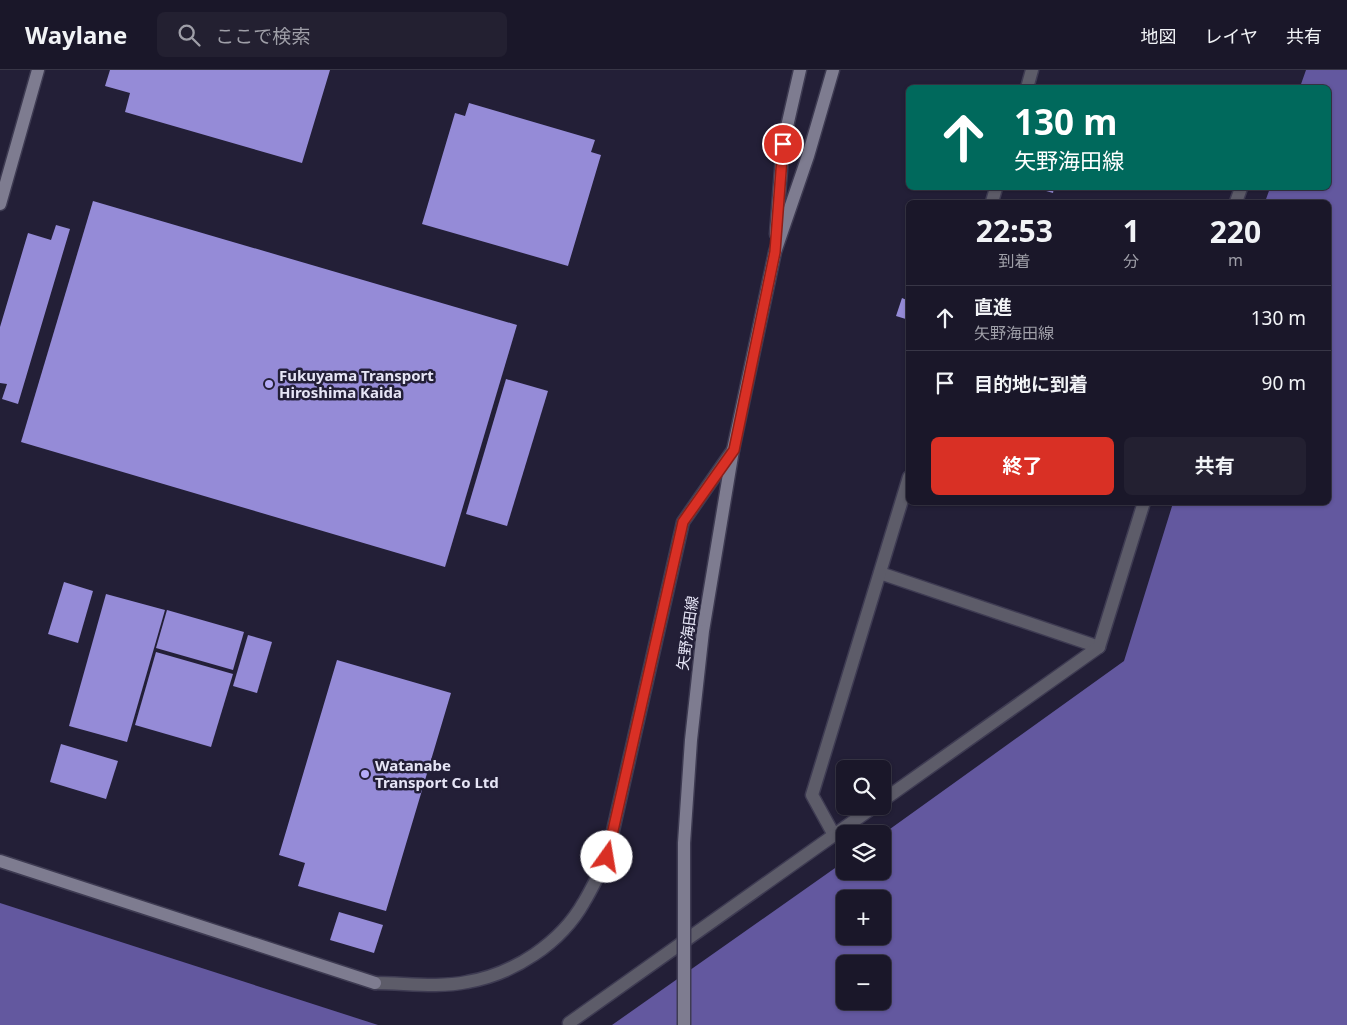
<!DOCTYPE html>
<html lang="ja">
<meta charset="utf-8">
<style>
body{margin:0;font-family:"Noto Sans","Noto Sans JP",sans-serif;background:#232031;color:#f1f3f6;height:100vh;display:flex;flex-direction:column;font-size:19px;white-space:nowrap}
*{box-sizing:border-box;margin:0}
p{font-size:16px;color:#9f9fa8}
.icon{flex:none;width:28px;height:28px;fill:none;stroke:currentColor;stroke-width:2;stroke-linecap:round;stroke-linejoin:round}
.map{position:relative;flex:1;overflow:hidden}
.details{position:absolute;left:906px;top:130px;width:425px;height:305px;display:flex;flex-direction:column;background:#1a1729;border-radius:8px;box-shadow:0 1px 4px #0004,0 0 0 1px #383646}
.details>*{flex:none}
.banner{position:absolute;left:906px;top:15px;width:425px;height:105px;border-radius:8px;box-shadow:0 1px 4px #0004,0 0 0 1px #383646;background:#00695c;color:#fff;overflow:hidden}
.fabs{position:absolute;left:836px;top:690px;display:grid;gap:10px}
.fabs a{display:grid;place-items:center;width:55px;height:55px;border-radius:8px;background:#1a1729;box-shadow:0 1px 4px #0004,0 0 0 1px #383646;font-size:25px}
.pin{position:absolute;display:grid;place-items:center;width:42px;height:42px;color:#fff;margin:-21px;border:2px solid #fff;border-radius:50%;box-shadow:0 1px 5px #0007}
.me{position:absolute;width:55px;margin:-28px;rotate:13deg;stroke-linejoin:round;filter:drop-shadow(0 0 4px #0008)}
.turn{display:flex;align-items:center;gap:18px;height:105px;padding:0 25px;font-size:22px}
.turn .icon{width:65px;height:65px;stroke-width:2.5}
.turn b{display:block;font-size:35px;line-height:42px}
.eta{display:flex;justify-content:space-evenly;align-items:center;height:85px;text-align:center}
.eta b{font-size:30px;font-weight:700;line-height:35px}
.cta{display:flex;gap:10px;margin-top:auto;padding:10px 25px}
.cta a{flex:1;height:58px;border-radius:8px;background:#d93025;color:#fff;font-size:20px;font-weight:700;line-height:58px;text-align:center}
.cta a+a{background:#232031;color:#f1f3f6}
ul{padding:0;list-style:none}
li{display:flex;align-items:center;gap:15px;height:65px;padding:0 25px;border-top:1px solid #383646}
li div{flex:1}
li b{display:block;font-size:19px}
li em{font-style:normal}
header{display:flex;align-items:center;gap:30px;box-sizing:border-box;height:70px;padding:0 25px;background:#1a1729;border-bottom:1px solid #383646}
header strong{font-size:24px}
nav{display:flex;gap:28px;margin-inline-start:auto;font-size:18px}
.search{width:350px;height:45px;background:#232031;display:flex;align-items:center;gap:12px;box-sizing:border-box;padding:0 18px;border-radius:8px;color:#9f9fa8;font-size:19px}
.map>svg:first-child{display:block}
.water{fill:#63589f;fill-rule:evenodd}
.building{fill:#958bd7}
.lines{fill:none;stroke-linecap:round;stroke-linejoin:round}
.lane-casing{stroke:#3e3b52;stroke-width:15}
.street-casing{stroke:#3e3b52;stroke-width:15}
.secondary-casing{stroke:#3e3b52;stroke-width:15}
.lane{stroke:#5d5c69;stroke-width:12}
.street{stroke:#5d5c69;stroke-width:12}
.secondary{stroke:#7e7c90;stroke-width:12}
.secondary-bridge-casing{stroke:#3e3b52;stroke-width:15;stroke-linecap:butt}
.secondary-bridge{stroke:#7e7c90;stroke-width:12}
.route-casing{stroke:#8d1f18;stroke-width:12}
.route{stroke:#d93025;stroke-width:9}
.poi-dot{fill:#b5acf8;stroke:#231f37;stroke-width:2}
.labels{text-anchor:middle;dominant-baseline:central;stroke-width:5;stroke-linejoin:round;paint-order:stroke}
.poi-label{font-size:15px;font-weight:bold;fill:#e6e5f6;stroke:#231f37;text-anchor:start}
.street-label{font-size:15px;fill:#e6e5f6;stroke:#231f37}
</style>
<header>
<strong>Waylane</strong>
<div class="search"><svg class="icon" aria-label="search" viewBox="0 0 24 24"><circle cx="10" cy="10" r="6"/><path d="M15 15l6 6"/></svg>ここで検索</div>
<nav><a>地図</a><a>レイヤ</a><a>共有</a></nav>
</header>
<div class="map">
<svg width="1347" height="955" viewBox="0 0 1347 955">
<rect width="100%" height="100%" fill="#231f37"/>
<g class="water">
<path d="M1306,0H1347V955H612L845,791V801H882L883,764L1124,591L1173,433L1329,432V132H1265L1270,118H1329V18L1300,17ZM845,829H882V866H845ZM845,894H882V931H845Z"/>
<path d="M0,833L378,955H0Z"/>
</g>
<g class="building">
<path d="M110,0H330L302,93L125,42L130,23L105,16Z"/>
<path d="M469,33L595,70L591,82L601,85L568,196L422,154L455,43L465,46Z"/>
<path d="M1036,118H1054L1053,123Z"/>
<path d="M93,131L517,255L445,497L21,372Z"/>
<path d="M56,155L70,159L18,334L2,329L7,314L0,313V257L28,163L51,170Z"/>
<path d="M902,228L909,231V250L896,246Z"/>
<path d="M506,309L548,321L507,456L466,444Z"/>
<path d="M64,512L93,521L78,573L48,564Z"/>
<path d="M106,524L165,540L127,672L69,656Z"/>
<path d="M167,540L244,562L233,600L156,578Z"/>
<path d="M248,565L272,572L257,623L233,616Z"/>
<path d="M156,582L233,604L211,677L135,655Z"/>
<path d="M337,590L451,623L386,841L298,816L305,793L279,785Z"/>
<path d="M61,674L118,691L106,729L50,712Z"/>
<path d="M339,842L383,855L374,883L330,870Z"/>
</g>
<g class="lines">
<g class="lane-casing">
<g id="lane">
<path d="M1027,18L1032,0"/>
<path d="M992,132L996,118"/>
<path d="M1236,132L1241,118"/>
<path d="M880,503L1099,577"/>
<path d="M882,731L1099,577L1144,432"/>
<path d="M834,765L812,725L909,407"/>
<path d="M569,953L875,736"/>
</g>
</g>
<g class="street-casing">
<path id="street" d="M375,913C405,913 438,918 467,912C514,904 561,873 584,832C593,817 600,802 607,787L683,452L733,380"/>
</g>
<g class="secondary-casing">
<g id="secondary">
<path d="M0,134L38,0"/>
<path d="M776,164L783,74L800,0"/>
<path d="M703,561L733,380L775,182L808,86L833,0"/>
<path d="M0,791L375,913"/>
</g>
</g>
<use href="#lane" class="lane"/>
<use href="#street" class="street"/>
<use href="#secondary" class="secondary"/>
<g class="secondary-bridge-casing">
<path id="secondary-bridge" d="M684,955V773L691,670L703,561"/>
</g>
<use href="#secondary-bridge" class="secondary-bridge"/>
</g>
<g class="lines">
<g class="route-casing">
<path id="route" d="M607,787L683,452L734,380L775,182L783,74"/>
</g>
<use href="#route" class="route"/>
</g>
<g class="poi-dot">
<circle cx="269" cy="314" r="5"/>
<circle cx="365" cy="704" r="5"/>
</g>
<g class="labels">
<g class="poi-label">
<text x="279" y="305">Fukuyama Transport<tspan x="279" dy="17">Hiroshima Kaida</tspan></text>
<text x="375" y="695">Watanabe<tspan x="375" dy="17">Transport Co Ltd</tspan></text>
</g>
<g class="street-label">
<text transform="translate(687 563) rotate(-82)">矢野海田線</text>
</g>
</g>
</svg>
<div class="fabs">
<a><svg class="icon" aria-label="search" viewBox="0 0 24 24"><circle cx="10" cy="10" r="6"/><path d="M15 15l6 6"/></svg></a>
<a><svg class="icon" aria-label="layers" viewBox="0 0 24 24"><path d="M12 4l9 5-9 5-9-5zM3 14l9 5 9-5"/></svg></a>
<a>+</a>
<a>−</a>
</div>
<div class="pin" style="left:783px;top:74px;background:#d93025"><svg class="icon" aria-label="arrive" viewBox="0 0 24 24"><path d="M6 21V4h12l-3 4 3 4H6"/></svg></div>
<svg class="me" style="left:607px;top:787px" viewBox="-20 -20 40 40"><circle r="19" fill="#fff"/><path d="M0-13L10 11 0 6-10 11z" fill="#d93025"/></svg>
<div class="banner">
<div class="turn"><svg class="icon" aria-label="ahead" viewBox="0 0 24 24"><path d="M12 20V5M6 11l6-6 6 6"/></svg><div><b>130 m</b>矢野海田線</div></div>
</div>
<section class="details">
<div class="eta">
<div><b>22:53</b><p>到着</p></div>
<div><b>1</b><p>分</p></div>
<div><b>220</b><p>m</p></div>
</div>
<ul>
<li><svg class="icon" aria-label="ahead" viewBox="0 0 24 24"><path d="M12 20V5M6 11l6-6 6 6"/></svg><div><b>直進</b><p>矢野海田線</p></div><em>130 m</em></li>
<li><svg class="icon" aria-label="arrive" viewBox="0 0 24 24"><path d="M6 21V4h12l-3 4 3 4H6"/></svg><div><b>目的地に到着</b></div><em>90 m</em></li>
</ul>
<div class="cta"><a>終了</a><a>共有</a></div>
</section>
</div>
